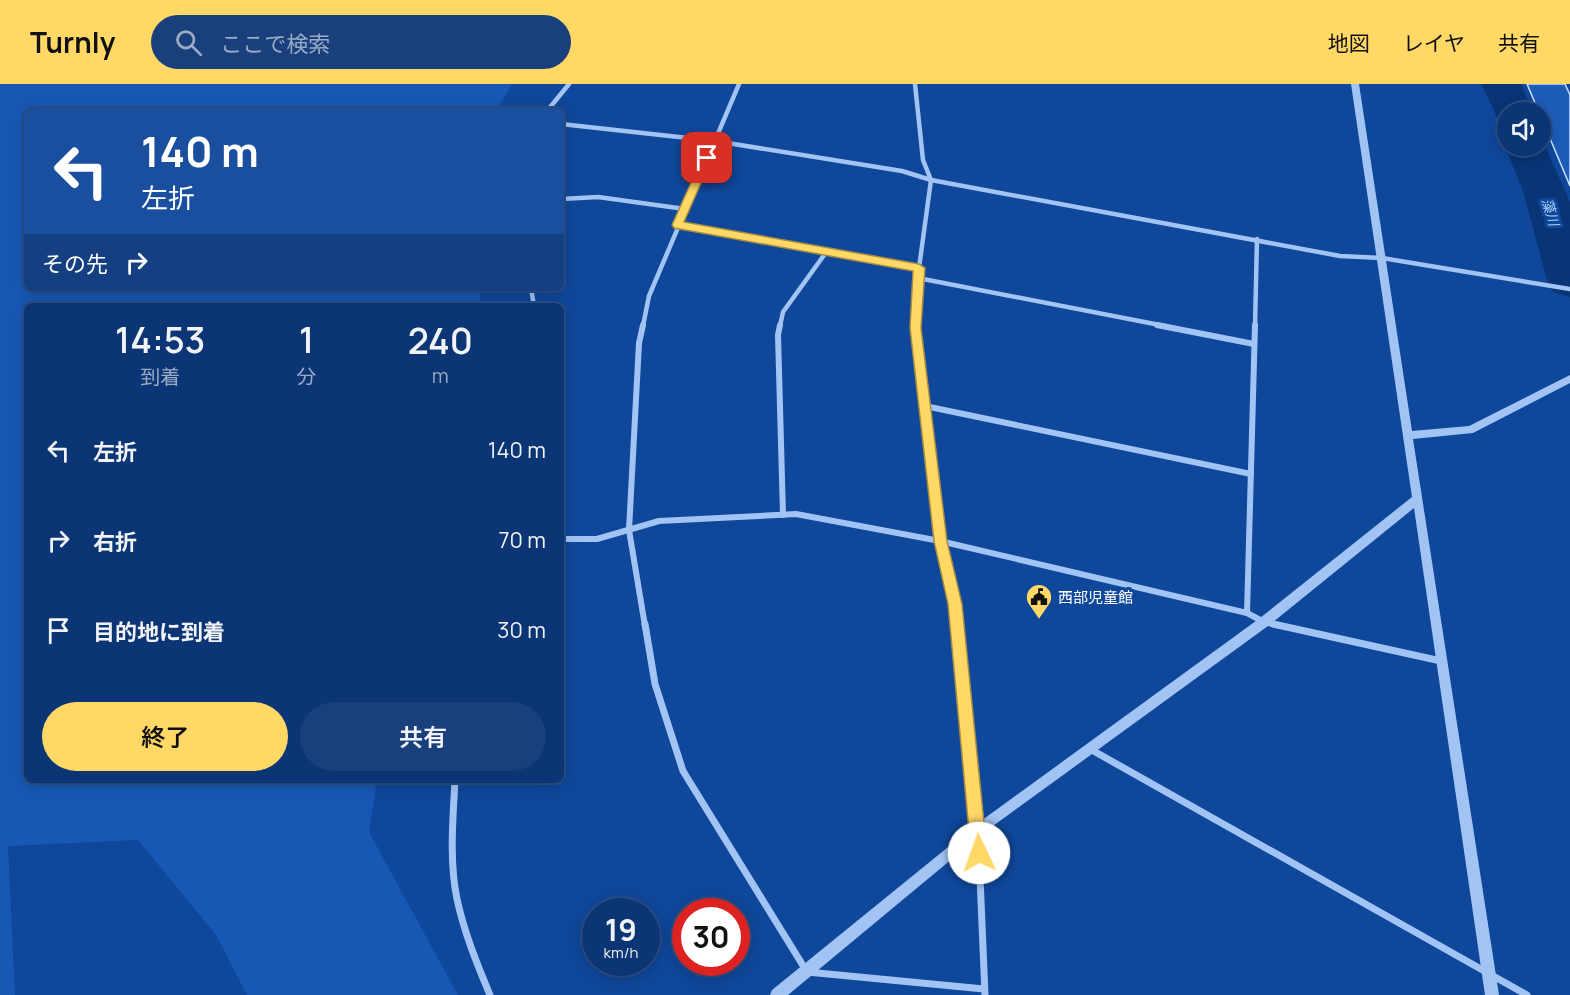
<!DOCTYPE html>
<html lang="ja">
<meta charset="utf-8">
<style>
body{margin:0;font-family:Manrope,"Noto Sans JP",sans-serif;background:#19407c;color:#f1f3f6;height:100vh;display:flex;flex-direction:column;font-size:22px;white-space:nowrap}
*{box-sizing:border-box;margin:0}
p{font-size:20px;color:#9aabc5}
.icon{flex:none;width:33px;height:33px;fill:none;stroke:currentColor;stroke-width:2;stroke-linecap:round;stroke-linejoin:round}
.map{position:relative;flex:1;overflow:hidden}
.side{position:absolute;left:24px;top:219px;width:540px;height:480px;display:flex;flex-direction:column;background:#0b3574;border-radius:9px;box-shadow:0 3px 15px #0003,0 0 0 2px #2b5086}
.side>*{flex:none}
.top-card{position:absolute;left:24px;top:24px;width:540px;height:183px;border-radius:9px;box-shadow:0 3px 15px #0003,0 0 0 2px #2b5086;background:#1a4fa0;color:#fff;overflow:hidden}
.fabs{position:absolute;left:1497px;top:18px;display:grid;gap:12px}
.fabs a{display:grid;place-items:center;width:54px;height:54px;border-radius:50%;background:#0b3574;box-shadow:0 3px 15px #0003,0 0 0 2px #2b5086;font-size:30px}
.speed{position:absolute;left:582px;top:814px;display:flex;gap:12px;font-size:30px;font-weight:700;text-align:center}
.speed>*{display:grid;place-content:center;width:78px;height:78px;border-radius:50%;background:#0b3574;box-shadow:0 3px 15px #0003,0 0 0 2px #2b5086;line-height:1}
.speed small{font-size:15px;font-weight:400}
.speed .limit{border:9px solid #d22;background:#fff;color:#111}
.pin{position:absolute;display:grid;place-items:center;width:51px;height:51px;color:#fff;margin:-26px;border-radius:12px;box-shadow:0 3px 9px #0006}
.me{position:absolute;width:66px;margin:-33px;rotate:357deg;stroke-linejoin:round;filter:drop-shadow(0 0 4px #0008)}
.turn{display:flex;align-items:center;gap:21px;height:126px;padding:0 18px;font-size:27px}
.turn .icon{width:78px;height:78px;stroke-width:2.5}
.turn b{display:block;font-size:42px;line-height:51px}
.then{display:flex;align-items:center;height:57px;padding:0 18px;background:#0003;gap:12px;font-size:22px}
.eta{display:flex;justify-content:space-evenly;align-items:center;height:102px;text-align:center}
.eta b{font-size:36px;font-weight:600;line-height:42px}
.action{display:flex;gap:12px;margin-top:auto;padding:12px 18px}
.action a{flex:1;height:69px;border-radius:36px;background:#ffd866;color:#111;font-size:24px;font-weight:600;line-height:69px;text-align:center}
.action a+a{background:#19407c;color:#f1f3f6}
ul{padding:0;list-style:none}
li{display:flex;align-items:center;gap:18px;height:90px;padding:0 18px}
li div{flex:1}
li b{display:block;font-size:22px}
li em{font-style:normal}
header{display:flex;align-items:center;gap:36px;box-sizing:border-box;height:84px;padding:0 30px;background:#ffd866;color:#111}
header strong{font-size:28px}
nav{display:flex;gap:33px;margin-inline-start:auto;font-size:21px}
.search{width:420px;height:54px;background:#19407c;display:flex;align-items:center;gap:15px;box-sizing:border-box;padding:0 21px;border-radius:33px;color:#9aabc5;font-size:22px}
.map>svg:first-child{display:block}
.green{fill:#1758b5}
.lines{fill:none;stroke-linecap:round;stroke-linejoin:round}
.river{fill:#093476;fill-rule:evenodd}
.building{fill:#1d5dba;stroke:#cae0fe;stroke-width:1.5}
.minor-far2{stroke:#a2c4f5;stroke-width:4.5}
.minor-far1{stroke:#a2c4f5;stroke-width:6}
.minor{stroke:#a2c4f5;stroke-width:7}
.tertiary{fill:#a2c4f5;fill-rule:evenodd}
.route{fill:#ffd866;stroke:#a68c42;stroke-width:1.5}
.labels{text-anchor:middle;dominant-baseline:central;stroke-width:6;stroke-linejoin:round;paint-order:stroke}
.far-water-label{font-size:14px;font-style:italic;fill:#aecffb;stroke:#0f479a}
.poi-label{font-size:15px;fill:#fff;stroke:#0f479a;text-anchor:start}
</style>
<header>
<strong>Turnly</strong>
<div class="search"><svg class="icon" aria-label="search" viewBox="0 0 24 24"><circle cx="10" cy="10" r="6"/><path d="M15 15l6 6"/></svg>ここで検索</div>
<nav><a>地図</a><a>レイヤ</a><a>共有</a></nav>
</header>
<div class="map">
<svg width="1570" height="911" viewBox="0 0 1570 911">
<rect width="100%" height="100%" fill="#0f479a"/>
<path class="green" d="M0,0H512L496,27H27V204H480V222H27V696H377L369,748L458,911H247L216,851L138,756L8,762L15,911H0Z"/>
<g class="lines">
<g class="river">
<path d="M1481,0H1521L1533,28H1508V39L1499,37Z"/>
<path d="M1541,53L1570,118V213L1553,208L1547,196L1523,107L1505,62L1508,58V62H1540Z"/>
</g>
</g>
<path class="building" d="M1527,0H1565L1570,11V102Z"/>
<g class="lines">
<g class="minor-far2">
<path d="M915,0L923,76L931,96L919,184L915,242"/>
<path d="M547,27L569,0"/>
<path d="M561,40L715,57L902,87L931,96L1340,172L1382,174L1570,205"/>
<path d="M561,115L598,113L685,125"/>
<path d="M678,141L919,184"/>
<path d="M918,194L1165,242"/>
<path d="M531,204L534,222"/>
<path d="M643,242L649,212L739,0"/>
<path d="M780,242L783,228L827,167"/>
<path d="M1255,242L1257,155"/>
</g>
<g class="minor-far1">
<path d="M643,241L639,259L629,446L645,542"/>
<path d="M780,241L778,251L783,431"/>
<path d="M915,241L940,457L955,520L957,542"/>
<path d="M1157,241L1254,260"/>
<path d="M925,322L1251,390"/>
<path d="M561,455H597L659,437L796,430L940,457L1247,529L1264,538L1280,542"/>
<path d="M1247,529L1255,241"/>
</g>
<g class="minor">
<path d="M645,540L655,600L683,687L807,888L984,905"/>
<path d="M957,540L978,746L985,911"/>
<path d="M1273,540L1441,577"/>
<path d="M1090,665L1527,911"/>
<path d="M455,696C453,735 449,776 457,815C464,848 477,880 490,911"/>
</g>
<path class="tertiary" d="M1351,0H1359L1412,347L1469,342L1570,291V299L1473,349L1413,355L1499,911H1485L1414,424L1268,542L982,750L788,911H770L772,906L974,742L1260,534L1412,413Z"/>
</g>
<path class="route" d="M707,71L712,74L684,138L919,180L925,184L921,244L947,457L962,520L987,769L985,775L979,777L973,775L971,769L948,520L934,457L910,244L913,187L674,144L672,141L702,74Z"/>
<defs>
<g id="civic-pin" transform="scale(1.35)"><path d="M0 17L-7.5 6A9.5 9.5 0 1 1 7.5 6Z" fill="#ffd866" stroke="#0f479a"/><path d="M-.6-6.5H3V-4.5H.6V-3L4-1V1h2V6H-6V1h2V-1L-.6-3ZM-1.2 2.5V6h2.4V2.5Z" fill="#111"/></g>
</defs>
<g fill-rule="evenodd">
<use href="#civic-pin" x="1039" y="513"/>
</g>
<g class="labels">
<g class="far-water-label">
<text transform="translate(1551 128) rotate(74)">藻川</text>
</g>
<g class="poi-label">
<text x="1058" y="513">西部児童館</text>
</g>
</g>
</svg>
<div class="fabs">
<a><svg class="icon" aria-label="sound" viewBox="0 0 24 24"><path d="M4 9h4l5-4v14l-5-4H4zM17 9q2 3 0 6"/></svg></a>
</div>
<div class="speed"><div>19<small>km/h</small></div><div class="limit">30</div></div>
<div class="pin" style="left:707px;top:74px;background:#d93025"><svg class="icon" aria-label="arrive" viewBox="0 0 24 24"><path d="M6 21V4h12l-3 4 3 4H6"/></svg></div>
<svg class="me" style="left:979px;top:769px" viewBox="-20 -20 40 40"><circle r="19" fill="#fff"/><path d="M0-13L10 11 0 6-10 11z" fill="#ffd866"/></svg>
<div class="top-card">
<div class="turn"><svg class="icon" aria-label="left" viewBox="0 0 24 24"><path d="M17 20v-9H6M10 6l-5 5 5 5"/></svg><div><b>140 m</b>左折</div></div>
<div class="then">その先<svg class="icon" aria-label="right" viewBox="0 0 24 24"><path d="M7 20v-9h11M14 6l5 5-5 5"/></svg></div>
</div>
<section class="side">
<div class="eta">
<div><b>14:53</b><p>到着</p></div>
<div><b>1</b><p>分</p></div>
<div><b>240</b><p>m</p></div>
</div>
<ul>
<li><svg class="icon" aria-label="left" viewBox="0 0 24 24"><path d="M17 20v-9H6M10 6l-5 5 5 5"/></svg><div><b>左折</b></div><em>140 m</em></li>
<li><svg class="icon" aria-label="right" viewBox="0 0 24 24"><path d="M7 20v-9h11M14 6l5 5-5 5"/></svg><div><b>右折</b></div><em>70 m</em></li>
<li><svg class="icon" aria-label="arrive" viewBox="0 0 24 24"><path d="M6 21V4h12l-3 4 3 4H6"/></svg><div><b>目的地に到着</b></div><em>30 m</em></li>
</ul>
<div class="action"><a>終了</a><a>共有</a></div>
</section>
</div>
